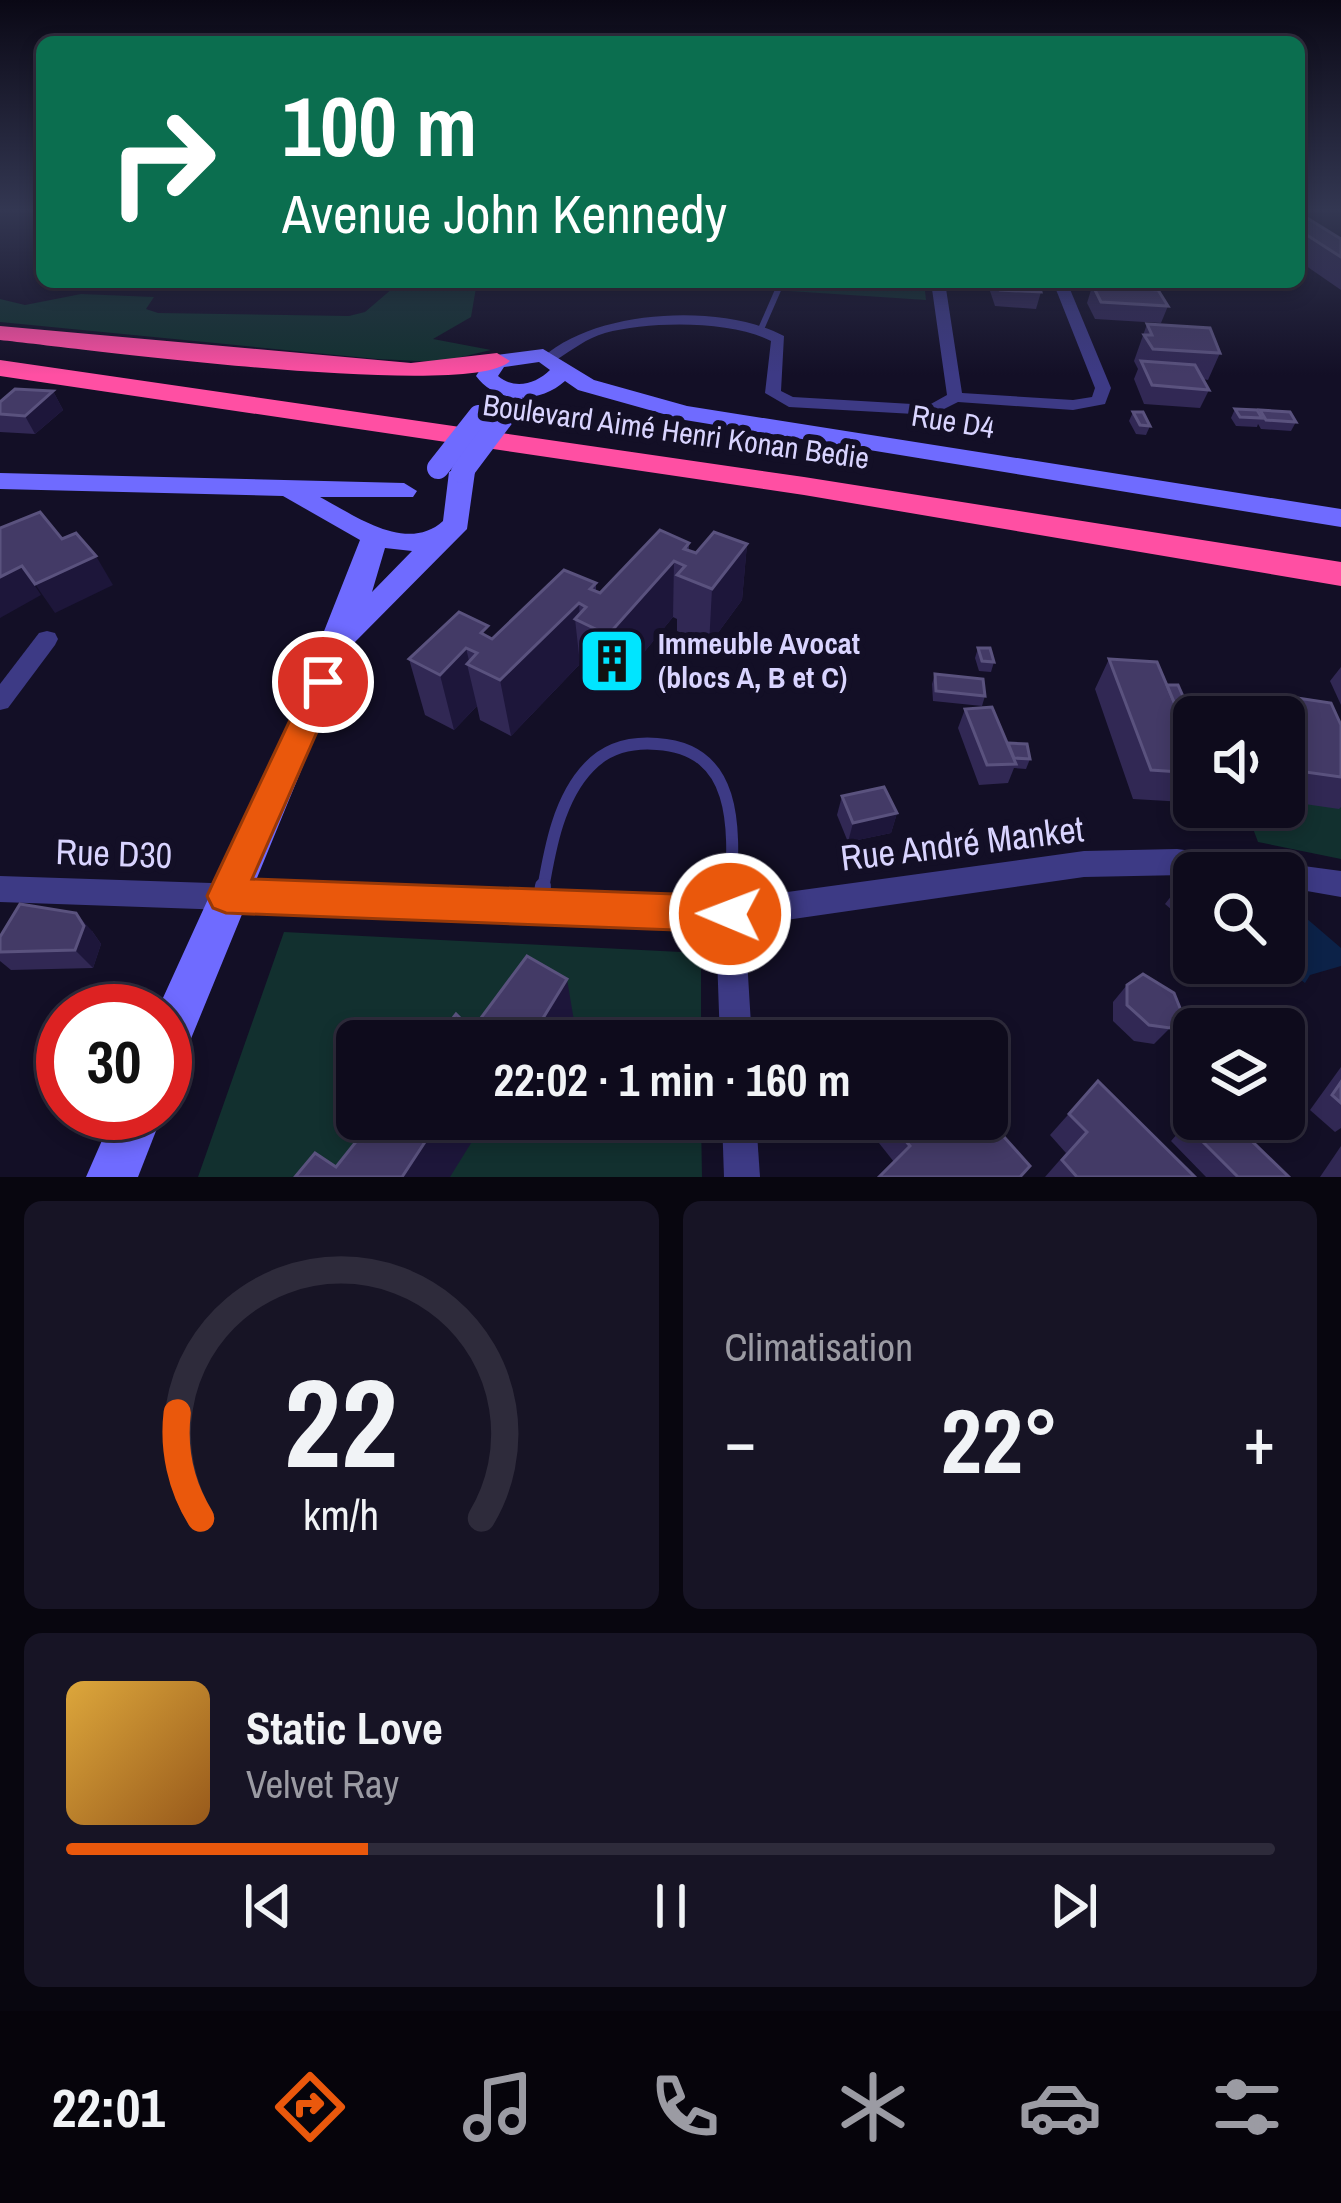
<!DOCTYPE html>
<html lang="fr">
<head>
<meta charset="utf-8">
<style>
  :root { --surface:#0e0b1c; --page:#171425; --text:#f1f3f6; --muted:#9b9ba3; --line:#2e2b3b; --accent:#ea580c }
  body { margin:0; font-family:"Archivo Narrow",sans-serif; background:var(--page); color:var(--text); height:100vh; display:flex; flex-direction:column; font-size:45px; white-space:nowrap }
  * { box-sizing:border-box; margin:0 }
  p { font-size:39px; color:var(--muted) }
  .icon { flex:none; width:66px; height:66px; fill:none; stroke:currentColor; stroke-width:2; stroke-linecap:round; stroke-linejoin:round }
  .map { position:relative; height:1177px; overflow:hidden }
  .details { display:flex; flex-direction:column; gap:24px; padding:24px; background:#08060f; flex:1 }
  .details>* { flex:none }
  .guide { position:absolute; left:36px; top:36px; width:1269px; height:252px; border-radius:18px; box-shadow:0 6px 18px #0003,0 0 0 3px var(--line); background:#0b6e4f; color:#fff; overflow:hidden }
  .fabs { position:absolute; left:1173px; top:696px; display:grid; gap:24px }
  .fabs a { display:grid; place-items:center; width:132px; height:132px; border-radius:18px; background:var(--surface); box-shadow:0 6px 18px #0003,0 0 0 3px var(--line); font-size:60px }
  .speed { position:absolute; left:36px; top:984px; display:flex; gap:24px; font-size:60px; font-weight:700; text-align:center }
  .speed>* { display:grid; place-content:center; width:156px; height:156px; border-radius:50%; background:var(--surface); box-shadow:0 6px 18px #0003,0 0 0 3px var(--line); line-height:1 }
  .speed .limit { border:18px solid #d22; background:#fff; color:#111 }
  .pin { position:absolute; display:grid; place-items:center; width:102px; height:102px; color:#fff; margin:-51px; border:6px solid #fff; border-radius:50%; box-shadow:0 3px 12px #0007 }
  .me { position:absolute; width:132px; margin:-66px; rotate:271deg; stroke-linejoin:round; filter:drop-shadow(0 0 9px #0008) }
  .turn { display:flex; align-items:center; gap:42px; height:252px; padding:0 48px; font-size:54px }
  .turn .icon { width:156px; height:156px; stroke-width:2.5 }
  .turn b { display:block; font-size:84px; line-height:102px }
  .big { font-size:90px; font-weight:700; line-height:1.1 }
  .details .widget { flex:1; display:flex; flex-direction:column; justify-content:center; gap:18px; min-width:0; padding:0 42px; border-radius:18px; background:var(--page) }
  .details .dial { align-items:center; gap:0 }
  .dial svg { height:312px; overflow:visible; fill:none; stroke:var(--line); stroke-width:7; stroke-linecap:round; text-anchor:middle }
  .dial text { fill:var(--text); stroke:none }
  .song { display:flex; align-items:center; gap:36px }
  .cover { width:144px; height:144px; border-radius:18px; background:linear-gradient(135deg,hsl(40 70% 55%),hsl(30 70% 35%)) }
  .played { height:12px; border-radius:6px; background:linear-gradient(90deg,var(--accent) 25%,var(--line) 25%) }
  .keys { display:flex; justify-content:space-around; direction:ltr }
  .heat { display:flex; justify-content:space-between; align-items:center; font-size:66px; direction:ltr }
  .details .tiles { flex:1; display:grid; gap:24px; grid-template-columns:1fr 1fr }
  .widget:last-child { grid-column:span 2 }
  .trip { position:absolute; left:336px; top:1020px; width:672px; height:120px; border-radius:18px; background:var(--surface); box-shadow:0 6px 18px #0003,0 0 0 3px var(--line); font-weight:700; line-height:120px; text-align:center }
  .tab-bar { display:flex; height:192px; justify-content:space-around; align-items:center; background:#06040b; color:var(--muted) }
  .tab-bar .icon { width:84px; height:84px }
  .tab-bar .active { color:var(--accent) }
  .tab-bar b { font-size:54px; color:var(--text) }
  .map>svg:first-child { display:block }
  .green { fill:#12302f }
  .water { fill:#0c2248 }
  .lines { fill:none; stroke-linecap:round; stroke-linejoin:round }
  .lane-far2 { stroke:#3d3a85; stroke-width:6 }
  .lane-far1 { stroke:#3d3a85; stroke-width:12 }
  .lane { stroke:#3d3a85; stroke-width:16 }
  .street { fill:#3d3a85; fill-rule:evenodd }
  .secondary { fill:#6f6bff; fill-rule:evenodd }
  .highway { fill:#ff4fa3; fill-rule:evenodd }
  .secondary-bridge { stroke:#6f6bff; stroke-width:22 }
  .wall { fill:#312854 }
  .shaded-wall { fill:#1d163a }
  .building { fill:#433a66; stroke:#5a527e; stroke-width:3 }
  .route { fill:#ea580c; stroke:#983908; stroke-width:3 }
  .labels { text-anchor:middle; stroke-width:12; stroke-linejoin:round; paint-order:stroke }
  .street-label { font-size:30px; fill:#d9d4ff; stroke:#130f26 }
  .poi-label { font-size:30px; font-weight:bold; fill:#d9d4ff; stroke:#130f26; text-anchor:start }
  .near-street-label { font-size:36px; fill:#d9d4ff; stroke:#130f26 }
</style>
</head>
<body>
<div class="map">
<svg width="1341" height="1177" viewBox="0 0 1341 1177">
  <rect width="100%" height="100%" fill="#130f26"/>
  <g class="green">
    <polygon points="400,282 477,282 471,317 433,339 491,350 440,362 377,359 0,322 0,299 25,305 81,294 154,297 146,309 158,313 349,316 365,312"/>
    <polygon points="653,282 924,282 926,300"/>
    <polygon points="1284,719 1341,731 1341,859 1258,842 1245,807 1284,807"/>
    <polygon points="284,932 701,953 701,1041 357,1041 357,1119 701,1119 702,1177 198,1177"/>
  </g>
  <polygon class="water" points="1306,918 1341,948 1341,966 1310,975 1305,983 1279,963 1284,963 1284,943"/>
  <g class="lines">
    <polyline class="lane-far2" points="761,329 778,290"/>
    <path class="lane-far1" d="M543,889C550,848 559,798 589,767C607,748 632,742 657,744C738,749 734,828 731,889"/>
    <g class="lane">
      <polyline points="540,906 543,886"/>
      <polyline points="730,912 731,886"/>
    </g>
    <g class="street">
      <path d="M931,282H945L962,393L1073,400L1092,397L1095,388L1053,282H1067L1111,388L1105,404L1073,410L958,402L932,415L789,407L765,393L771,341C731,320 649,321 605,333C587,338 572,350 556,360L543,357C597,309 722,303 784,336L781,391L793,397L929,405L947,395Z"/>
      <polygon points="47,631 55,633 58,639 55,645 8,708 0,710 0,684 39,633"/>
      <polygon points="1177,849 1341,871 1341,897 1284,887 1284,873 1084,877 745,926 752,1041 720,1041 716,927 0,902 0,876 730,900 1084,851"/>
      <polygon points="722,1119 756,1119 760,1177 724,1177"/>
    </g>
    <g class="secondary">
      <path d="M543,349L594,380L687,406L1341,509V527L685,420L578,390L565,381C540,404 496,404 476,376L489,356ZM539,362L550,370C536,384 514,390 498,376L504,367Z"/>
      <path d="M462,464L475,472L467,529L353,644L181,1063L165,1070V1011H157L285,730L360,540L283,496L0,489V473L404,483L417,491L413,497H320C354,515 407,554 443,521L449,472ZM385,548L412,551L372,592Z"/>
      <polygon points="114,1113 163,1113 138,1177 86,1177"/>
    </g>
    <g class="highway">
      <path d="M0,326L411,363L497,353L510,361C470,401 76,348 0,340Z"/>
      <polygon points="0,360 804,477 1341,562 1341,586 804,495 0,376"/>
    </g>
    <g class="secondary-bridge">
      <polyline points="438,468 479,416"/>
      <polyline points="462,472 513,404"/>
    </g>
  </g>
  <g class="wall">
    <polygon points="1299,213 1341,239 1341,290 1299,261"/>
    <polygon points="987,282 1038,282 1041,292 1036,309 995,306"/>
    <polygon points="1074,282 1141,282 1139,289 1168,306 1161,323 1095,319 1087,303 1091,290 1078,289"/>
    <polygon points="1147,324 1220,353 1208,380 1203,379 1209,390 1200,408 1144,404 1134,379 1138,369 1134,361"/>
    <polygon points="53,391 63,410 35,434 0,432 0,402"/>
    <polygon points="1235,409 1259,413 1260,410 1296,422 1291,431 1261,429 1258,424 1257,427 1236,426 1231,418"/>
    <polygon points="1133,412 1150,426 1146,435 1136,434 1129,421"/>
    <polygon points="689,543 689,551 696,553 747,544 742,600 709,645 677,631 677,619 673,617 612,691 581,675 580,664 511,736 480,720 477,706 454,730 425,715 409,659 492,639 596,583 596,592 600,593"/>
    <polygon points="978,648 994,662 991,672 979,671 975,658"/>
    <polygon points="1109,659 1167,685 1193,719 1186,729 1194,749 1194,789 1185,802 1133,799 1095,689"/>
    <polygon points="1341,667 1341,705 1330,681"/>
    <polygon points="935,674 985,696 982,706 933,701 932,684"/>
    <polygon points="1284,696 1341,725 1341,807 1339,809 1284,801 1284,717 1269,717"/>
    <polygon points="965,709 1007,743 1030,759 1026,769 1014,768 1008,783 979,785 958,728"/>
    <polygon points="842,796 897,813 891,833 848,842 837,815"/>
    <polygon points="1194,873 1194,929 1165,904 1179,886"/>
    <polygon points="92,931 101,944 93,968 11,970 0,961 0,937"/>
    <polygon points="1127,985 1170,1028 1154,1044 1134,1041 1113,1021 1113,1002"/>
    <polygon points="1341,1067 1341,1128 1335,1132 1310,1110"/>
    <polygon points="1098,1081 1195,1177 1045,1177 1066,1153 1050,1135"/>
    <polygon points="1194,1115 1194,1119 1289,1177 1206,1177 1171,1141"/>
    <polygon points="987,1118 894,1162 875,1138 884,1119"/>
    <polygon points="1341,1146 1341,1177 1320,1177"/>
  </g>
  <g class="shaded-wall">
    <polygon points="53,391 63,410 35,434 25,416"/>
    <polygon points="747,544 742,600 709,645 712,589"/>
    <polygon points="96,556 113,585 55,613 35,584"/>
    <polygon points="674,561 673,617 612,691 608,635"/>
    <polygon points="22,566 41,595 0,618 0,577"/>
    <polygon points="579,603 580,621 575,619 580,664 511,736 500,680"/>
    <polygon points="466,648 470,665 467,664 477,706 454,730 440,675"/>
    <polygon points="897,813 891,833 848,842 853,823"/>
    <polygon points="76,913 92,931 101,944 93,968 75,950"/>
    <polygon points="567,979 575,1027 567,1041 529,1041"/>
    <polygon points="440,1119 486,1119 450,1177 402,1177"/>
    <polygon points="508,1119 521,1119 513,1133"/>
  </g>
  <g class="building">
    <polygon points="1299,213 1341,239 1341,257 1299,230"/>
    <polygon points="996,282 1038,282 1041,292 1000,290"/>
    <polygon points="1093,286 1158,290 1168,306 1101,302"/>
    <polygon points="1147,324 1210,328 1220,353 1153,349 1144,335 1152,335"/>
    <polygon points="1141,361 1195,365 1209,390 1152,385"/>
    <polygon points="15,389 53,391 25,416 0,414 0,402"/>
    <polygon points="1235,409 1257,410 1262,418 1240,417"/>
    <polygon points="1260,410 1290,412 1296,422 1266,420"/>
    <polygon points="1133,412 1143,412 1150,426 1140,425"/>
    <polygon points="40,512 62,539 76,533 96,556 35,584 22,566 0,577 0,528"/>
    <polygon points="660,530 689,543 684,549 696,553 714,532 747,544 712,589 677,575 685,566 674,561 608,635 575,619 586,607 579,603 500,680 467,664 477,653 466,648 440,675 409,659 459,612 488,626 481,633 492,639 564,570 596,583 590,589 600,593"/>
    <polygon points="978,648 990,648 994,662 982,661"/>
    <polygon points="1109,659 1157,662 1194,749 1194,773 1151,770"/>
    <polygon points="935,674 983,679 985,696 936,691"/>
    <polygon points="1167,685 1178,685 1193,719 1181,719"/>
    <polygon points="1284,696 1331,703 1341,725 1341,777 1284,769 1284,727 1288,728 1284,718 1293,719"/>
    <polygon points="992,707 1016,764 987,765 965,709"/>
    <polygon points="1008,743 1027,744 1030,759 1014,758"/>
    <polygon points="884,787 897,813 853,823 842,796"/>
    <polygon points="1193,872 1194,873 1194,899 1179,886"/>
    <polygon points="20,904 76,913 84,926 75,950 0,952 0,937"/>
    <polygon points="527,956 567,979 529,1041 435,1041 456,1014 472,1030"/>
    <polygon points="1143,974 1174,993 1182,1013 1170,1028 1149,1025 1127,1005 1127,985"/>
    <polygon points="1098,1081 1195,1177 1077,1177 1062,1160 1087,1132 1069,1114"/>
    <polygon points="1341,1082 1341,1103 1332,1095"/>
    <polygon points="987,1118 1030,1166 1020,1177 879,1177 910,1146 887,1119"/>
    <polygon points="374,1119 440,1119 402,1177 295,1177 315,1153 336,1167"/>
    <polygon points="1195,1119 1229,1119 1289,1177 1238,1177 1188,1127"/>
  </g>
  <linearGradient id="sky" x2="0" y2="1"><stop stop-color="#0a0815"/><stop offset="0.56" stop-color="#333752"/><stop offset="1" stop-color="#333752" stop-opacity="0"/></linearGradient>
  <rect width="1341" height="375" fill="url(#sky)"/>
  <polygon class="route" points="323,670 339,682 252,879 730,896 743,901 749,914 743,927 730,932 226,913 213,908 207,896 213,883 308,682"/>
  <defs>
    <symbol id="building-square" viewBox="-11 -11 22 22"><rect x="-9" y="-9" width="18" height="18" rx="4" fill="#00e5ff" stroke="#130f26"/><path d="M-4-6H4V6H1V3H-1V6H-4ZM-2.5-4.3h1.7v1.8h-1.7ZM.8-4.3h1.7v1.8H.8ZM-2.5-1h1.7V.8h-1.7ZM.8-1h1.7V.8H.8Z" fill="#111"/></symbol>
  </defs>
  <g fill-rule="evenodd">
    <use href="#building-square" x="574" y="623" width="76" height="76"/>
  </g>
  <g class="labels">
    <g class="street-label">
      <text transform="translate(953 422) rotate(9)" y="10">Rue D4</text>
      <text transform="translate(676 432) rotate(8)" y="10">Boulevard Aimé Henri Konan Bedie</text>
    </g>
    <g class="poi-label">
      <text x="658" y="654">Immeuble Avocat<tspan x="658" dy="34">(blocs A, B et C)</tspan></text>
    </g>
    <g class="near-street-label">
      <text transform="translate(962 843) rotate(-7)" y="13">Rue André Manket</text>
      <text transform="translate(114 853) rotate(2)" y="13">Rue D30</text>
    </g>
  </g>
</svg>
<div class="fabs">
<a><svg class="icon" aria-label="sound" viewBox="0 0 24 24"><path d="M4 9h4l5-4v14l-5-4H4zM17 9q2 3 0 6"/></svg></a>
<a><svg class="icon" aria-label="search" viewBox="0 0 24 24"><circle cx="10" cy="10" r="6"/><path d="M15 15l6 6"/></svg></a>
<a><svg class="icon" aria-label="layers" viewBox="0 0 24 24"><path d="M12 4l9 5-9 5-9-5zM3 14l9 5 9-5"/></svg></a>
</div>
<div class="speed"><div class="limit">30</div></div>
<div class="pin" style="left:323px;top:682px;background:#d93025"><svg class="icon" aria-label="arrive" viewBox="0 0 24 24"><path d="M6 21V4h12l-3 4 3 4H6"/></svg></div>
<svg class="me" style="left:730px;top:914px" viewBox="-20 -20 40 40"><circle r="17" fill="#ea580c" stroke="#fff" stroke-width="3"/><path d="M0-11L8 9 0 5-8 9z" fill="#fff"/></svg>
<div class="trip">22:02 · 1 min · 160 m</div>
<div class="guide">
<div class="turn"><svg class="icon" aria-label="right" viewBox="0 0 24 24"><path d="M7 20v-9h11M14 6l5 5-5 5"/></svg><div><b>100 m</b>Avenue John Kennedy</div></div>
</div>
</div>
<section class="details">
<div class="tiles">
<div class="widget dial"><svg viewBox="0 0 100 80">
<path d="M14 69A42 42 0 1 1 86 69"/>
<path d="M14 69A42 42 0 0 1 8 42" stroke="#ea580c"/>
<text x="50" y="56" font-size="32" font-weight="700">22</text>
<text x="50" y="72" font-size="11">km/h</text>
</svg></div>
<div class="widget"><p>Climatisation</p>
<div class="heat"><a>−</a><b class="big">22°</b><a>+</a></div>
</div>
<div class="widget">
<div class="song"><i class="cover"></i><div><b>Static Love</b><p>Velvet Ray</p></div></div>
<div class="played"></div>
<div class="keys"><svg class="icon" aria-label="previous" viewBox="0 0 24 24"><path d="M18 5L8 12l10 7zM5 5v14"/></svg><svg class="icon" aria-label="pause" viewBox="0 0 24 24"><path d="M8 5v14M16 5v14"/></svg><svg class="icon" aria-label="next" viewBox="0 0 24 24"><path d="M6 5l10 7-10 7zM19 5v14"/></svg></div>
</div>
</div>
</section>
<nav class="tab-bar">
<b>22:01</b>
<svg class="icon active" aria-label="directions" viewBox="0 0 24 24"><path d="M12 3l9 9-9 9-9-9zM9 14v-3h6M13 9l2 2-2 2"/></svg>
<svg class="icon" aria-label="music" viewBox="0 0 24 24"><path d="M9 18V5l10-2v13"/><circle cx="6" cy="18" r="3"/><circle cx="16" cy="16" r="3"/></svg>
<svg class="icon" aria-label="phone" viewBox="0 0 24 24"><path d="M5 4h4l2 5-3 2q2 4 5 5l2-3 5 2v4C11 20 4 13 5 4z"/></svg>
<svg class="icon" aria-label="climate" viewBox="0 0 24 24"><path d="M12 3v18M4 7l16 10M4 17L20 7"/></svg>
<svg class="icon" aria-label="car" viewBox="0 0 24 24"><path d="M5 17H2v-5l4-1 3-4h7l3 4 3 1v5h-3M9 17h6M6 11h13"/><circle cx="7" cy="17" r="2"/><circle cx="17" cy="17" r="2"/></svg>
<svg class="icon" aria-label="filters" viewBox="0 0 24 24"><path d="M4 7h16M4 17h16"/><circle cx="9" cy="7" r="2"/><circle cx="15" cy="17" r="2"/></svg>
</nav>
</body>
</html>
